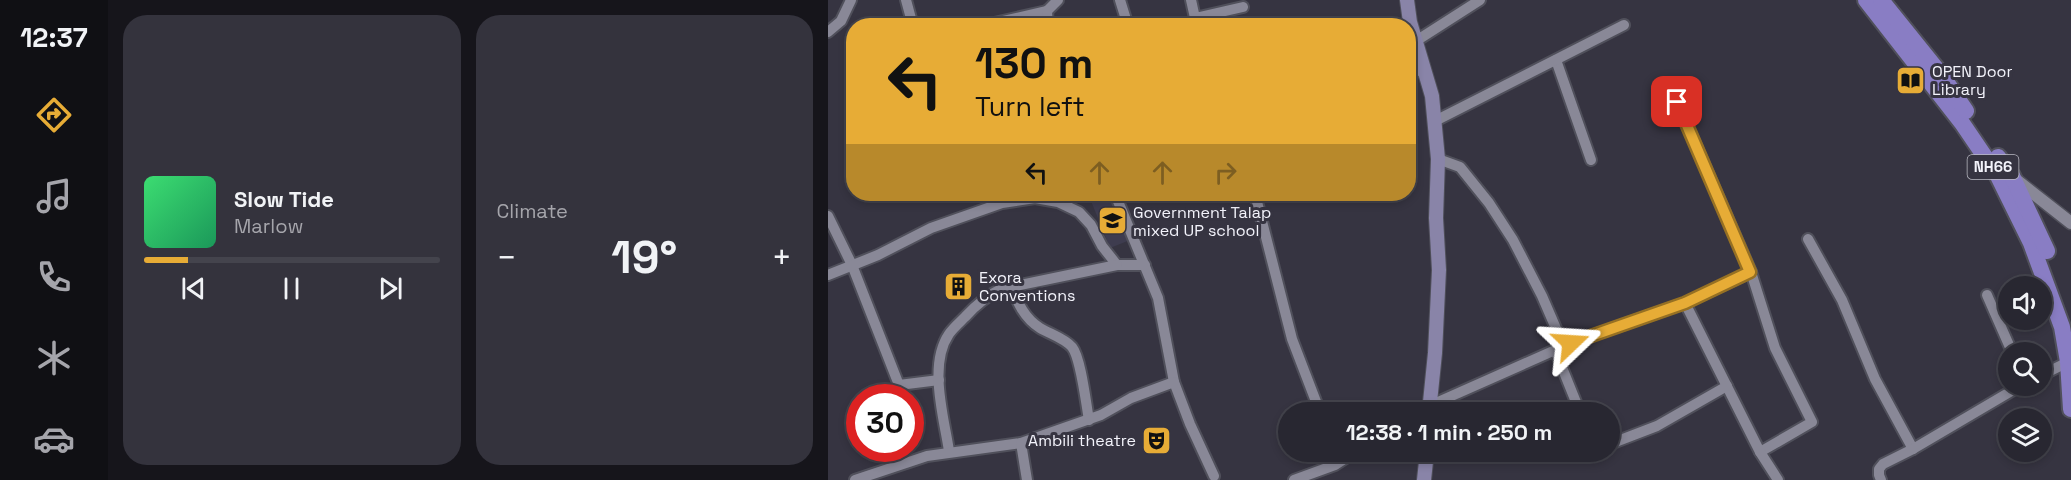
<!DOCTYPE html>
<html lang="en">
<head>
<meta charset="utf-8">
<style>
  :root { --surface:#282731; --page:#34333d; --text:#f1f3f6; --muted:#a5a5ab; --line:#44444d; --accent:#e7ac36 }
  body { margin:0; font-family:"Space Grotesk",sans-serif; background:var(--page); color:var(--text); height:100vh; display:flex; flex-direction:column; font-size:22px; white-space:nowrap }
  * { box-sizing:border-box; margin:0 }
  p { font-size:20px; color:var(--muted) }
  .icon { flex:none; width:33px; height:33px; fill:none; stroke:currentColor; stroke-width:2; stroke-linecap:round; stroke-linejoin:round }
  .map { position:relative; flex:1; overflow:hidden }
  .sheet { display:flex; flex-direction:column; gap:15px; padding:15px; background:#16151b; width:720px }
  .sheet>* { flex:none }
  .top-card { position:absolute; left:18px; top:18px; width:570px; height:183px; border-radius:24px; box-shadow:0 3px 9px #0003,0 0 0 2px var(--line); background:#e7ac36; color:#111; overflow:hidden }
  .controls { position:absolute; left:1170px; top:276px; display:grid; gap:12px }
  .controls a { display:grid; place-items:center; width:54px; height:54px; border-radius:50%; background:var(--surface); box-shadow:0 3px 9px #0003,0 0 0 2px var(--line); font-size:30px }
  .speed { position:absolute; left:18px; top:384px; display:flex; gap:12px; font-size:30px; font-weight:700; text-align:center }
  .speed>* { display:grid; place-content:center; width:78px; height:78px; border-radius:50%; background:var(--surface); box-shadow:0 3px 9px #0003,0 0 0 2px var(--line); line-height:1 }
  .speed .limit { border:9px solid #d22; background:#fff; color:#111 }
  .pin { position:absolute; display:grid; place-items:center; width:51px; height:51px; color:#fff; margin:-26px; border-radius:12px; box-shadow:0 3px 9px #0006 }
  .me { position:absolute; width:66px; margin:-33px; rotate:70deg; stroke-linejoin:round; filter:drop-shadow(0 0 4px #0008) }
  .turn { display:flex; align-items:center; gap:21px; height:126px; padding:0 30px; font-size:27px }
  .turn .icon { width:78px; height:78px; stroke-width:2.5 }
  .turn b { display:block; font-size:42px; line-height:51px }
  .lanes { display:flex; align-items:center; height:57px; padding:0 30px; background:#0003; justify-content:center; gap:30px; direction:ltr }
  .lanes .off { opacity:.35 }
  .big { font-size:45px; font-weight:800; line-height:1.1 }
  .sheet .tile { flex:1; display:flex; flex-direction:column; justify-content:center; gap:9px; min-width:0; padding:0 21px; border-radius:24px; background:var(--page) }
  .song { display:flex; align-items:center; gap:18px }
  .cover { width:72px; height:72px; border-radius:9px; background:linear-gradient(135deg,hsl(140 70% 55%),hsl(150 70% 35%)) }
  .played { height:6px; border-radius:3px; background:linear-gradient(90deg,var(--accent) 15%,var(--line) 15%) }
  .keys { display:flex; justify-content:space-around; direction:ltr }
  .heat { display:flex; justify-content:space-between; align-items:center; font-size:33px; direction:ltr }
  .sheet .tiles { flex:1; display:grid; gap:15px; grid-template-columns:repeat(2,1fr) }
  .trip { position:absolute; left:450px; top:402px; width:342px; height:60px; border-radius:30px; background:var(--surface); box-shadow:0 3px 9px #0003,0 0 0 2px var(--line); font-weight:800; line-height:60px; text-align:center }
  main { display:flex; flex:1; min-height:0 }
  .dock { display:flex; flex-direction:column; width:108px; justify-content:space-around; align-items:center; background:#101014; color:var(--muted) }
  .dock .icon { width:42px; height:42px }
  .dock .current { color:var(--accent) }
  .dock b { font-size:27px; color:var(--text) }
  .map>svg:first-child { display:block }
  .built { fill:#3e3c4f }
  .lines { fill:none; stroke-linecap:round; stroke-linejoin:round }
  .minor-casing { stroke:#50505b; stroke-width:14 }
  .tertiary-casing { stroke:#50505b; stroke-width:15 }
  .secondary-casing { stroke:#50505b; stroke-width:16 }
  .trunk-casing { stroke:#50505b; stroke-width:20 }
  .minor { stroke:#898897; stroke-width:10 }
  .tertiary { stroke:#898897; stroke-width:12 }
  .secondary { stroke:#8984a8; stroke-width:14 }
  .trunk { stroke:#897dc4; stroke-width:16 }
  .route-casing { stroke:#967023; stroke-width:15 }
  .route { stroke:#e7ac36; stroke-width:10 }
  .labels { text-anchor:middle; stroke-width:6; stroke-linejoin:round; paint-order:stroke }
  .shield { fill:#363441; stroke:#babac3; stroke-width:1.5 }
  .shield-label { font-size:15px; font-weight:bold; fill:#f3f3fb }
  .poi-label { font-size:16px; fill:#f3f3fb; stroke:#363441; text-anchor:start }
</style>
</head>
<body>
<main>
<nav class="dock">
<b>12:37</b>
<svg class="icon current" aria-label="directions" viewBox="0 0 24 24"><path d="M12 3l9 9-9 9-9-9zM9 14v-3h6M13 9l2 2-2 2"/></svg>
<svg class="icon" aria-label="music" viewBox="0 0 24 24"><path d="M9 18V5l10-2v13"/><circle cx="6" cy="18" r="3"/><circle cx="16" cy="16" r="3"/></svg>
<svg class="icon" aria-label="phone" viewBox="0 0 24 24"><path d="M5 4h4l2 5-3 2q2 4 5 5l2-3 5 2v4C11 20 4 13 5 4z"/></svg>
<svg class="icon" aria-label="climate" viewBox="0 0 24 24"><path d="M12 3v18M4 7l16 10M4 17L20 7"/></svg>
<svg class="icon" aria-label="car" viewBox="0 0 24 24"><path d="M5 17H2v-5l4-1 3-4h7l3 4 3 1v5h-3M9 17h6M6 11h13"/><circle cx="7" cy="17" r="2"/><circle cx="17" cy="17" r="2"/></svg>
</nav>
<section class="sheet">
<div class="tiles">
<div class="tile">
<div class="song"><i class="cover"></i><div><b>Slow Tide</b><p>Marlow</p></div></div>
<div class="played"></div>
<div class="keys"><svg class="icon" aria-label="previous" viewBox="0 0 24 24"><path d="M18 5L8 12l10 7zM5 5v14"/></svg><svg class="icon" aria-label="pause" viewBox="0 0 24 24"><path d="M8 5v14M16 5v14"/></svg><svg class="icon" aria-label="next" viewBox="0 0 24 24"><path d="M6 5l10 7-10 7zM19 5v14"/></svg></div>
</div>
<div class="tile"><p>Climate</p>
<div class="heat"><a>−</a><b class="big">19°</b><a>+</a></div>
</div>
</div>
</section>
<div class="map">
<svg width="1243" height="480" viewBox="0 0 1243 480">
  <rect width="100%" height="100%" fill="#363441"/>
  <polygon class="built" points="215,194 285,194 302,240 282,248 261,196 244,203"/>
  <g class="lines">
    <defs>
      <g id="minor">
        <polyline points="78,0 85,26"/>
        <polyline points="292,0 300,26"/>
        <polyline points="363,0 367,18 415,7"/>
        <polyline points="153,26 219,11"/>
        <polyline points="220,26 219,11 230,0"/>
        <polyline points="0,32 13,21 23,0"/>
        <polyline points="588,41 652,0"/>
        <polyline points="728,60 763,160"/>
        <polyline points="580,75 596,68"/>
        <polyline points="849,102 923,272 947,348 984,422 932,452"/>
        <polyline points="607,121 796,25"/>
        <polyline points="610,159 632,167 661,203 685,240 714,296 736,347"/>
        <polyline points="287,194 330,298 346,382"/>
        <polyline points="427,194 464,339 492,412"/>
        <polyline points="0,216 24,265 71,385 111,380"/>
        <polyline points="980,239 1014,300 1047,379 1085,449"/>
        <polyline points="0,275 50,255 103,228 174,203 207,198 230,202 251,212 263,225 274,246 289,265 317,265"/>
        <path d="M183,286C190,303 196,318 212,328C222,334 236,338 244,347C253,358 258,404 261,420"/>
        <polyline points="1159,295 1184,352"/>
        <polyline points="857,303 923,272"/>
        <polyline points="727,350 752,412"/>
        <polyline points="1214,375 1240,362"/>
        <polyline points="591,412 601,406 743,343 857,303 932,452 950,480"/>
        <polyline points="782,444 829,426 899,386"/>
        <path d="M121,451C116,417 100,365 121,334C125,328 132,322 137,317C148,305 158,296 173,289L289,265"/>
        <polyline points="27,480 99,456 193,443"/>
        <polyline points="199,480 193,443 273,415 303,398 346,382 362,424 386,476"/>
        <polyline points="466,480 507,465 527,452"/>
        <polyline points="1053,480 1051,475 1051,469 1055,464 1085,449 1192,386"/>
      </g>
      <polyline id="tertiary" points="1187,179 1243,223"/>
      <g id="secondary">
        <polyline points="579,0 582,22 604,96 610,159 608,218 611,270 607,353 601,412"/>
        <polyline points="596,480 599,452"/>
      </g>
      <g id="trunk">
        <polyline points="1038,0 1134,123 1170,176 1203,243 1234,327 1240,362 1243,409"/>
        <polyline points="1053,0 1115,77 1138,111"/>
        <polyline points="1170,157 1184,176 1219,251"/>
      </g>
    </defs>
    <use href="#minor" class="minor-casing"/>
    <use href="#tertiary" class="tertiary-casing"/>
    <use href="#secondary" class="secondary-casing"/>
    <use href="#trunk" class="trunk-casing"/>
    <use href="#minor" class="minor"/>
    <use href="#tertiary" class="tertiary"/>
    <use href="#secondary" class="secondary"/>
    <use href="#trunk" class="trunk"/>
  </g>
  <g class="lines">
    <defs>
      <polyline id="route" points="743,343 857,303 922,272 849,102"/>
    </defs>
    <use href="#route" class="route-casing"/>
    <use href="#route" class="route"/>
  </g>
  <defs>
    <symbol id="library-square" viewBox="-11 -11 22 22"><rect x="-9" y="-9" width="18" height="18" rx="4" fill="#e7ac36" stroke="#363441"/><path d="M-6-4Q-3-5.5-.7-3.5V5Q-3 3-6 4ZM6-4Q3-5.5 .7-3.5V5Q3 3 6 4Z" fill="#111"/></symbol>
    <symbol id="school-square" viewBox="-11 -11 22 22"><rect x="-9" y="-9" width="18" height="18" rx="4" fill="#e7ac36" stroke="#363441"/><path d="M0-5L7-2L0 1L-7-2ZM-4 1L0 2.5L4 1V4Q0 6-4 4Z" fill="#111"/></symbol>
    <symbol id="building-square" viewBox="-11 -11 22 22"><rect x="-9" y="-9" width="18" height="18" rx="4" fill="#e7ac36" stroke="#363441"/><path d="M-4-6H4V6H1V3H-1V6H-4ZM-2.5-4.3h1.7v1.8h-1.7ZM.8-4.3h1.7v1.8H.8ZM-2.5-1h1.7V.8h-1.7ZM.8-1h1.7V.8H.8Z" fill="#111"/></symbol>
    <symbol id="theatre-square" viewBox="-11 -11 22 22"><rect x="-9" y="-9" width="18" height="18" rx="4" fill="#e7ac36" stroke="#363441"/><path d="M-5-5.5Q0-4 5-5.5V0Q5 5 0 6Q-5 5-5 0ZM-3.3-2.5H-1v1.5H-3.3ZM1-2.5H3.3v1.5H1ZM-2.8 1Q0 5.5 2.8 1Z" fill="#111"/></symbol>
  </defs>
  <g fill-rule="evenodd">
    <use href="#library-square" x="1066" y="64" width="33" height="33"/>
    <use href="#school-square" x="268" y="204" width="33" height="33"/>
    <use href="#building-square" x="114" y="270" width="33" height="33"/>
    <use href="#theatre-square" x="312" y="424" width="33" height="33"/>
  </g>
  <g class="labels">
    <rect class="shield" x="1139.5" y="155" width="51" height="24" rx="4.5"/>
    <g class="shield-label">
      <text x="1165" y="172">NH66</text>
    </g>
    <g class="poi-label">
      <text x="1104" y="77">OPEN Door<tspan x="1104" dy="18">Library</tspan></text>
      <text x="305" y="218">Government Talap<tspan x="305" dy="18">mixed UP school</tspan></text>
      <text x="151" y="283">Exora<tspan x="151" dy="18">Conventions</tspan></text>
      <text x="308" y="446" text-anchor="end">Ambili theatre</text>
    </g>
  </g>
</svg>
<div class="controls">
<a><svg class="icon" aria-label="sound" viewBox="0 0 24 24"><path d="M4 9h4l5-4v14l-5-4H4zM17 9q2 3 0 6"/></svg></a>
<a><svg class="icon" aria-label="search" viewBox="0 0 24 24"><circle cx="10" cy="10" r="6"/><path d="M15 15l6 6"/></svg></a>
<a><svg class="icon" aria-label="layers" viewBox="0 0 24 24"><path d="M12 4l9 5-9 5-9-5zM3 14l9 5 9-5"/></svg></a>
</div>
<div class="speed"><div class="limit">30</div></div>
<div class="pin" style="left:849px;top:102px;background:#d93025"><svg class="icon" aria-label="arrive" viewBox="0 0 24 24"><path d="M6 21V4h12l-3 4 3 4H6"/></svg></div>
<svg class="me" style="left:743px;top:343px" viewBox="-20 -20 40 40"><path d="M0-17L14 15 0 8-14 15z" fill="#e7ac36" stroke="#fff" stroke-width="4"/></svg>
<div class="trip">12:38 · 1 min · 250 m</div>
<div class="top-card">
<div class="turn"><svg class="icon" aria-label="left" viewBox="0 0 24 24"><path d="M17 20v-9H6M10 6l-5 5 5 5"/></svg><div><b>130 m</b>Turn left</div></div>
<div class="lanes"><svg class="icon" aria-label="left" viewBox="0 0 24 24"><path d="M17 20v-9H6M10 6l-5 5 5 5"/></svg><svg class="icon off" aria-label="ahead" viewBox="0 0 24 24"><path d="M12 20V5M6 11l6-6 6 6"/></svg><svg class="icon off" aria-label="ahead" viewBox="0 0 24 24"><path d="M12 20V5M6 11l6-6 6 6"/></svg><svg class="icon off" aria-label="right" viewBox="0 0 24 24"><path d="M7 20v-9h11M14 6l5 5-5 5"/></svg></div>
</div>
</div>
</main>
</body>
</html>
